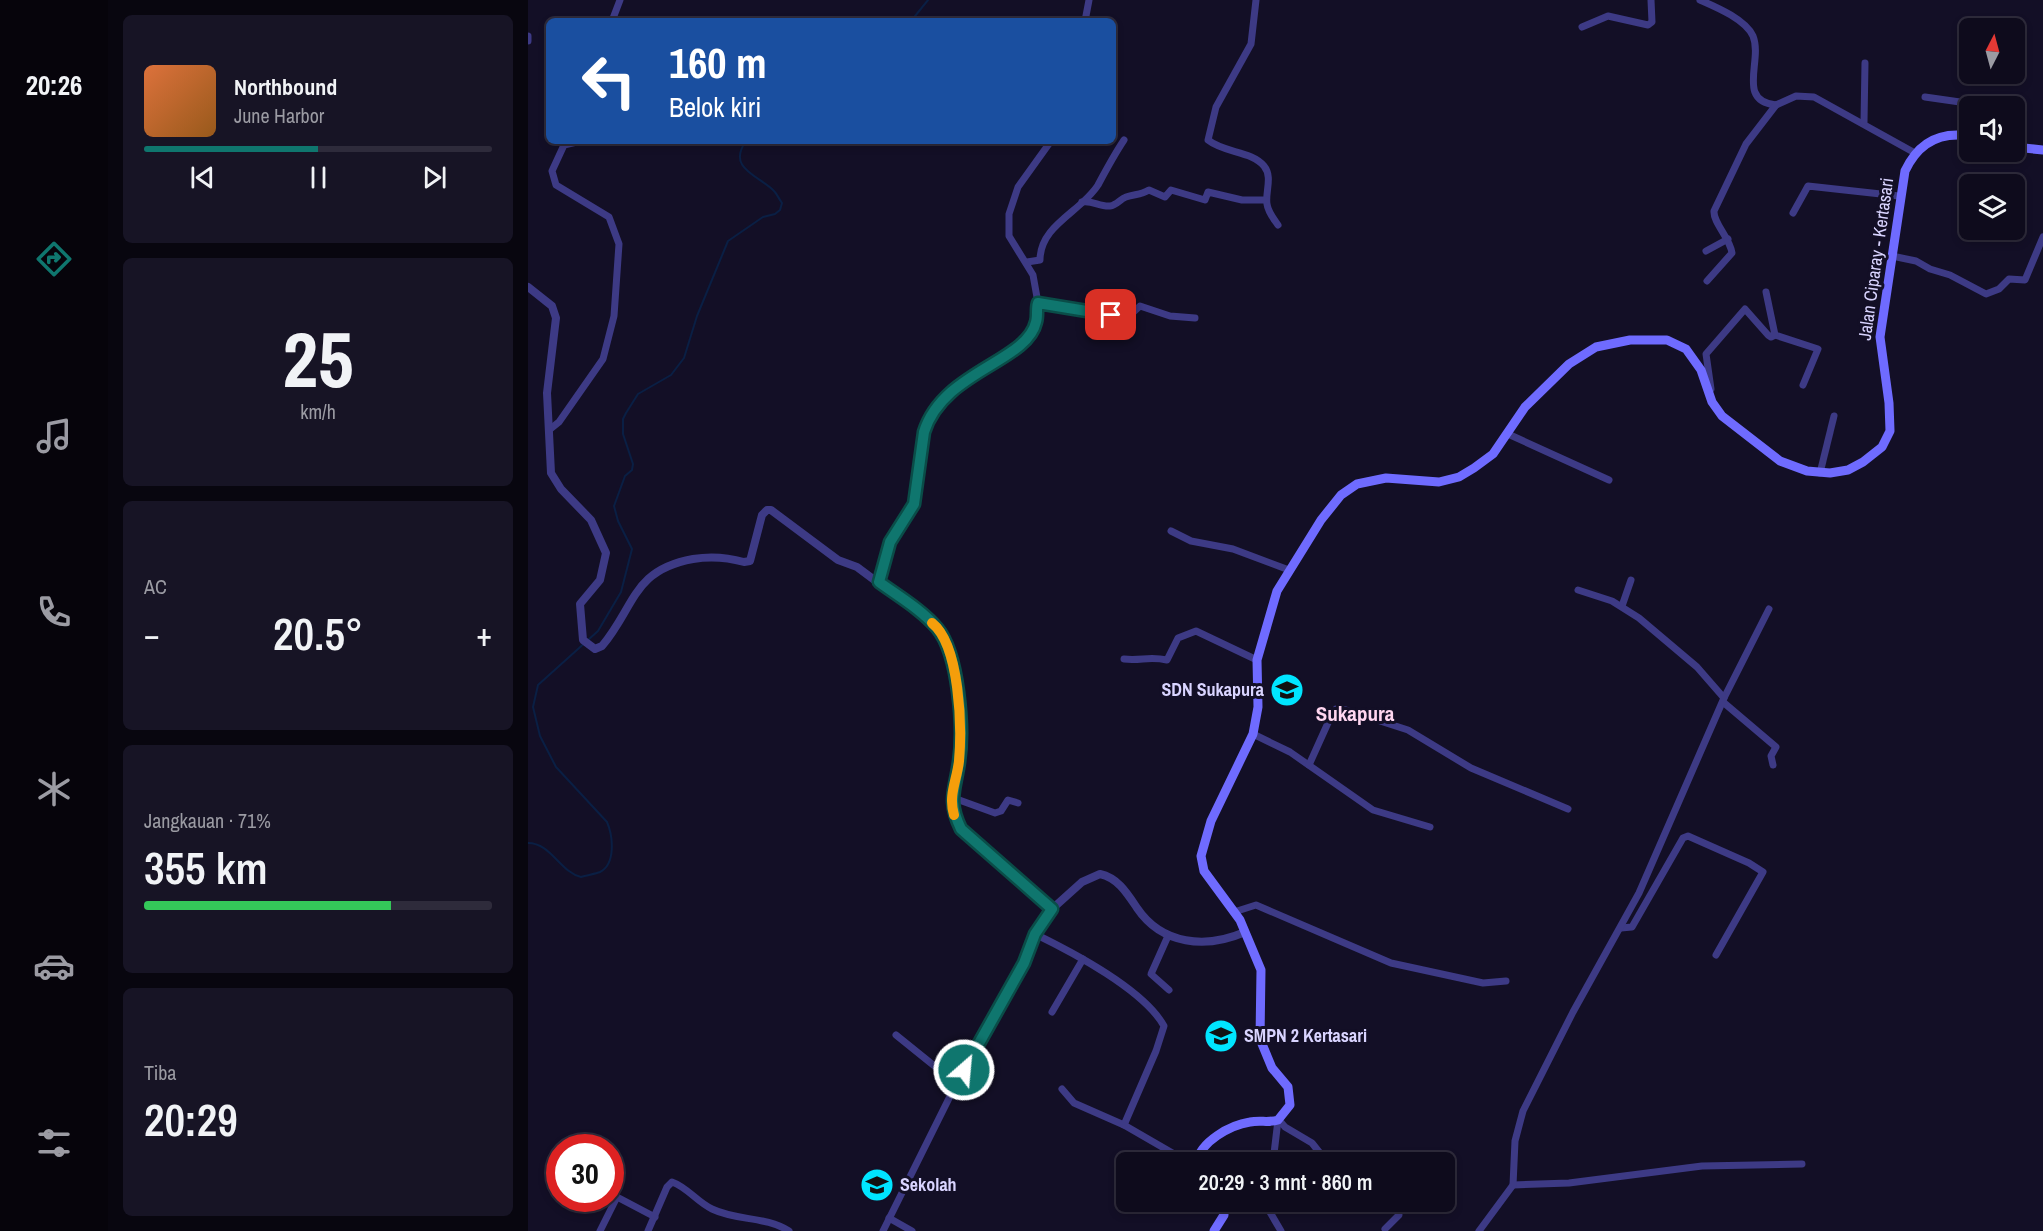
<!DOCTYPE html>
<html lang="id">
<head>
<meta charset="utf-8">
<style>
  :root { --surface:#0e0b1c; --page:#171425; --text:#f1f3f6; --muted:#9b9ba3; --line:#2e2b3b; --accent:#0f766e }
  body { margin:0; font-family:"Archivo Narrow",sans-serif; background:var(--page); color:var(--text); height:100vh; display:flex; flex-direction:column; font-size:22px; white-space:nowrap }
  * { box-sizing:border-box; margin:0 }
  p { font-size:20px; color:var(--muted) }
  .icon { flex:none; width:33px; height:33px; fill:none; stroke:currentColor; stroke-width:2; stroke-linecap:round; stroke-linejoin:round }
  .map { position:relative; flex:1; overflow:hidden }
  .side { display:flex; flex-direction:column; gap:15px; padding:15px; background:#08060f; width:420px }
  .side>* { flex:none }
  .guide { position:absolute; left:18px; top:18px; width:570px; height:126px; border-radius:9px; box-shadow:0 3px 9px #0003,0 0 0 2px var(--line); background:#1a4fa0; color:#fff; overflow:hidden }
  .needle { width:39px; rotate:6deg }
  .controls { position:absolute; left:1431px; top:18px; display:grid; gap:12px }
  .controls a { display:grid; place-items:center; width:66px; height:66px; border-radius:9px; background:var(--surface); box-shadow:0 3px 9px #0003,0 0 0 2px var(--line); font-size:30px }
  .speed { position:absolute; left:18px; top:1134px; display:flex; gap:12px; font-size:30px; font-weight:700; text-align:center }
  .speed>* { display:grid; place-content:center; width:78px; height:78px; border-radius:50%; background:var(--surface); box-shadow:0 3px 9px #0003,0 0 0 2px var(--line); line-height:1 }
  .speed .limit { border:9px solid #d22; background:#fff; color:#111 }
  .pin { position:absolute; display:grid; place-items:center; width:51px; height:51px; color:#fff; margin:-26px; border-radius:12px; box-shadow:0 3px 9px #0006 }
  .me { position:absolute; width:66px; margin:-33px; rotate:27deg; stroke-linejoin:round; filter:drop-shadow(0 0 4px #0008) }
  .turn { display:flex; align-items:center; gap:21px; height:126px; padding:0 24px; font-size:27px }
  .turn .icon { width:78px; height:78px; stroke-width:2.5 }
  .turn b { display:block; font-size:42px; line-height:51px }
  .big { font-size:45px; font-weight:600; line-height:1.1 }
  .side .widget { flex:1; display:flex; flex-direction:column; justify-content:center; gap:9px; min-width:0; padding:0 21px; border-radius:9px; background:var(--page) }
  .side .dial { align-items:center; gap:0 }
  .dial b { font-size:78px; line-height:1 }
  .song { display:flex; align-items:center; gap:18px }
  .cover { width:72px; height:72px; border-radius:9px; background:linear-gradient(135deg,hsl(20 70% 55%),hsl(30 70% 35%)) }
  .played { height:6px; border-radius:3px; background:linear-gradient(90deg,var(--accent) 50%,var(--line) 50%) }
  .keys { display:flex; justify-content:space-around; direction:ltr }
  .heat { display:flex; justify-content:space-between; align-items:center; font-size:33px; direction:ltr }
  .charge { height:9px; border-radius:4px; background:linear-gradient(90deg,#34c759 71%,var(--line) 0) }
  .trip { position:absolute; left:588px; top:1152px; width:339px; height:60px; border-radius:9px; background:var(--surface); box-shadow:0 3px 9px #0003,0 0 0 2px var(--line); font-weight:600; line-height:60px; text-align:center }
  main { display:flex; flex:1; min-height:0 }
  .tab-bar { display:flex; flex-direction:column; width:108px; justify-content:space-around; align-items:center; background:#06040b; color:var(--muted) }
  .tab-bar .icon { width:42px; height:42px }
  .tab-bar .on { color:var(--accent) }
  .tab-bar b { font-size:27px; color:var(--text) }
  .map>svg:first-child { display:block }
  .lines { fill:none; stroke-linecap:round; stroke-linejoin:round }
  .stream { stroke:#0a1f44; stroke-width:2 }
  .minor { stroke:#3d3a85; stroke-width:7 }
  .tertiary { stroke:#3d3a85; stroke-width:8 }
  .secondary { stroke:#6f6bff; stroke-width:9 }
  .route-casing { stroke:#0a4d48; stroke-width:15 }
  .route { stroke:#0f766e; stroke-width:10 }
  .slow { stroke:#f59e0b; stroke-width:10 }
  .labels { text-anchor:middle; stroke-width:6; stroke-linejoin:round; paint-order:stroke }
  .street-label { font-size:18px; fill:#d9d4ff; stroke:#130f26 }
  .poi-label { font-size:18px; font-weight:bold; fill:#d9d4ff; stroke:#130f26; text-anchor:start }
  .quarter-label { font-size:21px; font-weight:bold; fill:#ffd6f0; stroke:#130f26 }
</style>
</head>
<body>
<main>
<nav class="tab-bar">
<b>20:26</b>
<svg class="icon on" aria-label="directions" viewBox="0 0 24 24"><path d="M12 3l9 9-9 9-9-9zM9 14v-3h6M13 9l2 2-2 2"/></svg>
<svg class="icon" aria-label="music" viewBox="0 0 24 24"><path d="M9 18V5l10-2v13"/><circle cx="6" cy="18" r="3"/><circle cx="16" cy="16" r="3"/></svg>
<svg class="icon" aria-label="phone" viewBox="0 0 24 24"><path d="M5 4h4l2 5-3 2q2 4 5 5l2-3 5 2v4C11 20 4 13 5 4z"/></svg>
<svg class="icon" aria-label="climate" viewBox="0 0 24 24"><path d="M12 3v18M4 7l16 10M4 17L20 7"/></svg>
<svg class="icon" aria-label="car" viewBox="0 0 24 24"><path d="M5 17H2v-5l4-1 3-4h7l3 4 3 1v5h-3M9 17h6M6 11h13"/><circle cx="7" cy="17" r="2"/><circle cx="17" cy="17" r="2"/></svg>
<svg class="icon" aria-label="filters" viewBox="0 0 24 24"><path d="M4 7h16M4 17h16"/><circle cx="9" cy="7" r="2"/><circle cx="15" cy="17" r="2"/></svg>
</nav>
<section class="side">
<div class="widget">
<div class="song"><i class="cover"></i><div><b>Northbound</b><p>June Harbor</p></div></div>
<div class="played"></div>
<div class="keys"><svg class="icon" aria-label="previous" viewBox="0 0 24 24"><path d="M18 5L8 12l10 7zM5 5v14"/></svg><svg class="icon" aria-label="pause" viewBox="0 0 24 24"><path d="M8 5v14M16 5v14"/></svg><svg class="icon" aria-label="next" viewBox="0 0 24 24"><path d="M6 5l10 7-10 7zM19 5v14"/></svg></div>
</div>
<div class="widget dial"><b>25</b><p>km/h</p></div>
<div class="widget"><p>AC</p>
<div class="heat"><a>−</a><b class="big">20.5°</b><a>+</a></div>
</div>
<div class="widget"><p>Jangkauan · 71%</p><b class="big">355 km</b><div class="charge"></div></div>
<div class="widget"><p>Tiba</p><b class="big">20:29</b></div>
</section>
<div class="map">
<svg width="1515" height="1231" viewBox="0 0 1515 1231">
  <rect width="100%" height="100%" fill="#130f26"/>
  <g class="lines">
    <g class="stream">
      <polyline points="383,21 400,0"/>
      <polyline points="241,141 280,144 297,141"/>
      <path d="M0,843C23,843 32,872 53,877C59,875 67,874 72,872C88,864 85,836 79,822L28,767L12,736L5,707L10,685L70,631L93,592L104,549L90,521L86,506L97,476L104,470L105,464L95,434V419L98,413L110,394L143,375L156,358L169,316L200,241L235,217L247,214L252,210L254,203C251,199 249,194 246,191C232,176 198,169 218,141"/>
    </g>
    <g class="minor">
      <path d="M728,0L723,44L688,107L680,140C696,153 724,151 736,166C745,177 737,192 739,204C740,212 745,218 750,225"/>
      <path d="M1172,0C1188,7 1217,19 1225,36C1235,61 1208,101 1248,105L1268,96L1286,97L1387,153"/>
      <polyline points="84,21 92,0"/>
      <polyline points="557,21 561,0"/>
      <polyline points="1054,27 1080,16 1120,25 1124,22 1123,0"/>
      <polyline points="0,36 0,41"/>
      <polyline points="1397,97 1460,106"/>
      <polyline points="1336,122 1337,63"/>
      <path d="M554,202C564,200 572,207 582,206C589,205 592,199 598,197C607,194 613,195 621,190L637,197L643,190L677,200L680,192L714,200H738"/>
      <polyline points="1265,213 1280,186 1371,196"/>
      <polyline points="1178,251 1200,239"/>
      <polyline points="1364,256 1388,261 1402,269 1422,275 1458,294 1471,289 1481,279 1497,280 1515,237"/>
      <path d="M499,262L512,260C512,225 553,212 570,185C578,170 586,155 596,140"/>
      <path d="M1179,281L1204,253C1202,238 1185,223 1186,211L1218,144L1248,105"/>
      <polyline points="510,303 572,312 598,319 612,306 642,316 667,318"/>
      <polyline points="1247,335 1290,349 1275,385"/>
      <polyline points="1183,389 1178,354 1217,309 1240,335 1243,337 1247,335 1238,292"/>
      <polyline points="21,430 31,422 75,359 86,316 91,244 81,217 28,185 24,171 36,145 53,141"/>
      <polyline points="980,434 1081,480"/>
      <polyline points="1292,473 1306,416"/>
      <polyline points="643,531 663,541 705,549 761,570"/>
      <polyline points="351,582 362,542 386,504 393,447 400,421 412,402 434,381 491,347 508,322 510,303 505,275 481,236 481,214 490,187 523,141"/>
      <polyline points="1094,606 1103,580"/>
      <path d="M596,659C613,661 621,656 639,660L650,638L668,631L729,660"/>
      <polyline points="1196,698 1241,609"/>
      <polyline points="1195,702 1248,747 1243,756 1245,765"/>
      <polyline points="725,734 762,752 845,810 902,827"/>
      <polyline points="781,765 804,714 808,709 818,710 880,730 943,768 1040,809"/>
      <polyline points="423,797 467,813 473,811 480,800 490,803"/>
      <polyline points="706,912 728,905 863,963 955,983 978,981"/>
      <polyline points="1093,928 1104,927 1155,838 1160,836 1221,863 1235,872 1188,955"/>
      <path d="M507,934C544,952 616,990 636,1026L628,1051L596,1125"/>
      <polyline points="640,936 623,974 641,990"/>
      <polyline points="524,1012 555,959"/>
      <polyline points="368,1035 430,1085"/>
      <polyline points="534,1089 546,1103 596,1125 660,1162 668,1162"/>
      <polyline points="751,1120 757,1127 784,1143 799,1162"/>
      <polyline points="745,1162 750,1120"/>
      <polyline points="985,1185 1041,1183 1174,1166 1274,1164"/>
      <polyline points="736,1202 753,1231"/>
      <polyline points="361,1218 384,1231"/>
      <polyline points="857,1229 871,1215 870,1208 862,1202"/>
      <polyline points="72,1231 89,1197 127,1217"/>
      <path d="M120,1231L139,1187L144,1182C159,1187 169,1202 184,1209C209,1221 237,1216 261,1231"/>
      <polyline points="355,1231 447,1046 496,963 507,934 524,909"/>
      <polyline points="951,1231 985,1185 987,1141 995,1111 1045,1012 1111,893 1196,698 1169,667 1111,618 1084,601 1050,590"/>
    </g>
    <path class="tertiary" d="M0,287L24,306L28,318L19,393L23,473L33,489L63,520L78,553L72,580L52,604L55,640L67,649L74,646C107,607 104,570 165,559C183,556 198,557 216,562L222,561L234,515L239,510H243L310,560L329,567L408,626L418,641L433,708L431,764L423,797L425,813L433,829L524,909L554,882L572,874C590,878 599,893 609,908C634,945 678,949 717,932"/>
    <g class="secondary">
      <polyline points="1486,147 1515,150"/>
      <path d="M669,1162C672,1142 702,1125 722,1122C732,1120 741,1123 750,1120L762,1105L760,1087L744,1068L732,1039L733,970L712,920L676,871L673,856L683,821L725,734L730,707L729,660L749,591L793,520L813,495L829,484L858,478L911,482L931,477L946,468L965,454L997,407L1041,364L1068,347L1102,340H1139L1158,349L1173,370L1184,402L1194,416L1252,461L1279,471L1302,473L1320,470L1335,462L1354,447L1362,431L1361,403L1352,337L1377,171C1390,143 1411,131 1442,136"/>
      <polyline points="686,1231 696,1215 696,1202"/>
    </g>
  </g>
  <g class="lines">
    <defs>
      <path id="route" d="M436,1070L496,963L507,934L524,909L433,829C419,800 427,791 431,762C436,729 431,654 409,628C394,610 370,596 351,582L362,542L386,504L396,432C415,371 499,362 508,322C510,316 508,309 510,303L583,315"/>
    </defs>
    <use href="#route" class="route-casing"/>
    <use href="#route" class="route"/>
    <path class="slow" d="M404,623C432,645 434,727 431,761C429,780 420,795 426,815"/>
  </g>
  <defs>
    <symbol id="school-disc" viewBox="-11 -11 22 22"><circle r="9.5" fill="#00e5ff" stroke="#130f26"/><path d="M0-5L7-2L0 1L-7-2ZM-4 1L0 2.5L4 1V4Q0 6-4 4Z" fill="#111"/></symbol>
  </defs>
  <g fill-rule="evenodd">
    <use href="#school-disc" x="740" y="671" width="38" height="38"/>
    <use href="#school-disc" x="674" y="1017" width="38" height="38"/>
    <use href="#school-disc" x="330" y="1166" width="38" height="38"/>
  </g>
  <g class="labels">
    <g class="street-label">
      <text transform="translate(1348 259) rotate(-82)" y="6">Jalan Ciparay - Kertasari</text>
    </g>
    <g class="poi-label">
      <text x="736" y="696" text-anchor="end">SDN Sukapura</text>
      <text x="716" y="1042">SMPN 2 Kertasari</text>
      <text x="372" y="1191">Sekolah</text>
    </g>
    <g class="quarter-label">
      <text x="827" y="721">Sukapura</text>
    </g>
  </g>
</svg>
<div class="controls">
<a><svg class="needle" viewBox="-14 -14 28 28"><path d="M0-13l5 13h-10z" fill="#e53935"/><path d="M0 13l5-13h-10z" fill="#9b9ba3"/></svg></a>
<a><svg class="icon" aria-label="sound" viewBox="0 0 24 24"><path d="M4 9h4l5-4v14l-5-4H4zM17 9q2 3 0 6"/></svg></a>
<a><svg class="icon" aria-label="layers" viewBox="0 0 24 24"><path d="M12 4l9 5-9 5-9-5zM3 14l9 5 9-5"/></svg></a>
</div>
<div class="speed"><div class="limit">30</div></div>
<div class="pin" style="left:583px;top:315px;background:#d93025"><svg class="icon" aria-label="arrive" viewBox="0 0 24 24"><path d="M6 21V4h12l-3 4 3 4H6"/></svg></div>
<svg class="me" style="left:436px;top:1070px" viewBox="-20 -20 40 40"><circle r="17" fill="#0f766e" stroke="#fff" stroke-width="3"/><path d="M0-11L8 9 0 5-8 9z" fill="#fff"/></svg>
<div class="trip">20:29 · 3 mnt · 860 m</div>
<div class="guide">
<div class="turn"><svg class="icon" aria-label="left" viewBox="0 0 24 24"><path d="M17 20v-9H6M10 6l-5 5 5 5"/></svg><div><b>160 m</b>Belok kiri</div></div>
</div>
</div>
</main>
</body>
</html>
